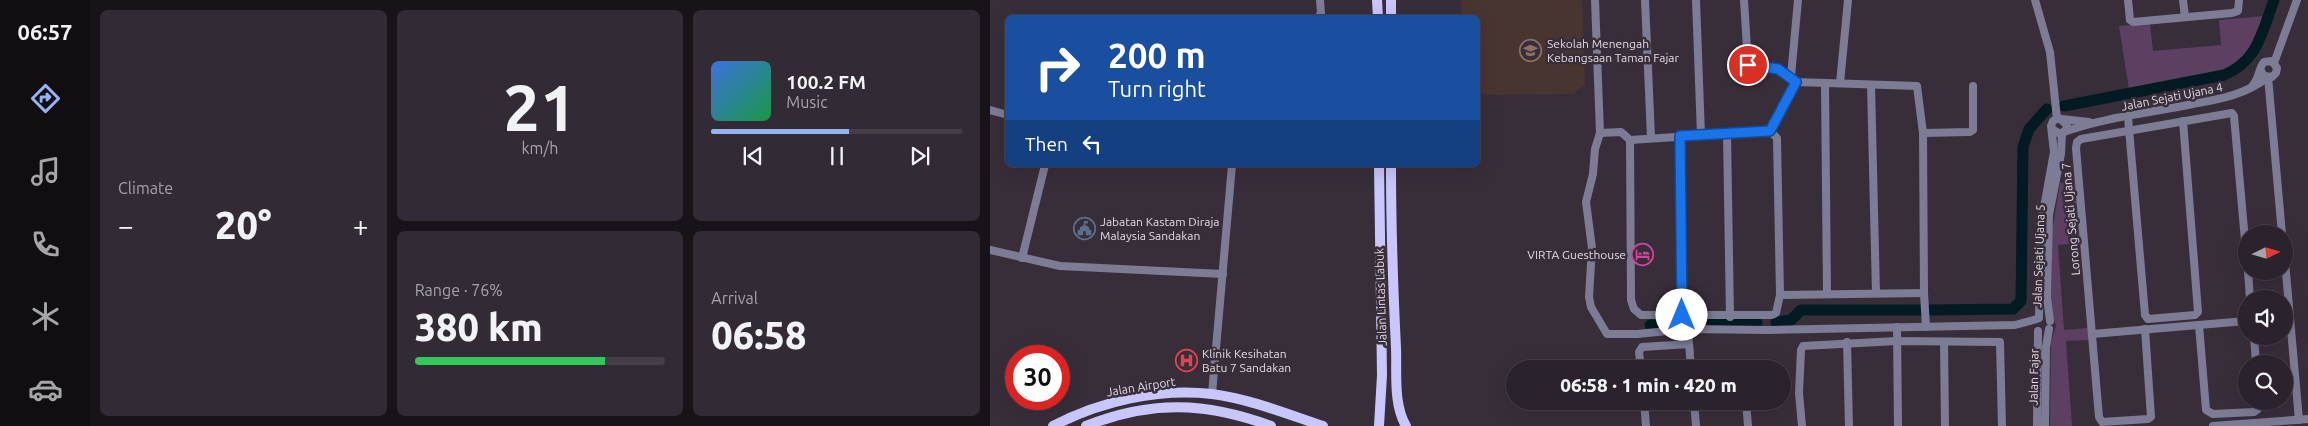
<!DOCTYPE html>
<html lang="en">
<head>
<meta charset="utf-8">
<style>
  :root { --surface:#2a222c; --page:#322a34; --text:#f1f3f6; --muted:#a5a4a9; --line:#463f48; --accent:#95b2f1 }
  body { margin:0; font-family:Ubuntu,sans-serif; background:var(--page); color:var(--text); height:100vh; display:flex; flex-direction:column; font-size:19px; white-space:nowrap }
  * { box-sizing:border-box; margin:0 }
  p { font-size:16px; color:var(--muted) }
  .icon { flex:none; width:28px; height:28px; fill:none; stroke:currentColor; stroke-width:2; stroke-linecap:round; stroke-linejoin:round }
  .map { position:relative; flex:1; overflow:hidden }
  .details { display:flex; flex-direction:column; gap:10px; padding:10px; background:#171318; width:900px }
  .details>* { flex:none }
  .banner { position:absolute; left:15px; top:15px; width:475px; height:152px; border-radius:8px; box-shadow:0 5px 20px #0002,0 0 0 1px var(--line); background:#1a4fa0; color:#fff; overflow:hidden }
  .needle { width:32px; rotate:85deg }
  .controls { position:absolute; left:1248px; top:225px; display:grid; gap:10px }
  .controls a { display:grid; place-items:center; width:55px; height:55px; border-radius:50%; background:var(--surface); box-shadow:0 5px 20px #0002,0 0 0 1px var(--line); font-size:25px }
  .speed { position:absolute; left:15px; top:345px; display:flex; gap:10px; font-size:25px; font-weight:700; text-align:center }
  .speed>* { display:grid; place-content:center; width:65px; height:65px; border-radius:50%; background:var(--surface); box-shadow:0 5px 20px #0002,0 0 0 1px var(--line); line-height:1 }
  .speed .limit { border:8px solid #d22; background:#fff; color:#111 }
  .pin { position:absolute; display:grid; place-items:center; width:42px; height:42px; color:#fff; margin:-21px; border:2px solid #fff; border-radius:50%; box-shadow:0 1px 5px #0007 }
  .me { position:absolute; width:55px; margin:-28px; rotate:0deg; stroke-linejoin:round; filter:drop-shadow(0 0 4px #0008) }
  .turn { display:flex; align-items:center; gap:18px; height:105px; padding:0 20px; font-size:22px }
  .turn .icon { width:65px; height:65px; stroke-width:2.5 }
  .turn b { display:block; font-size:35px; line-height:42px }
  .then { display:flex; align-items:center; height:48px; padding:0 20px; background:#0003; gap:10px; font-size:19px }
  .big { font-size:38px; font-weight:800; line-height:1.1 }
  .details .card { flex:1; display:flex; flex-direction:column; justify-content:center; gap:8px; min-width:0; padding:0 18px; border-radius:8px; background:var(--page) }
  .details .dial { align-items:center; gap:0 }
  .dial b { font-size:65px; line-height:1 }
  .song { display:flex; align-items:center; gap:15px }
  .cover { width:60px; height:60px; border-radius:8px; background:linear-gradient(135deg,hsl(220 70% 55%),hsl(140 70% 35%)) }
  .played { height:5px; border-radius:2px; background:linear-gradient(90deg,var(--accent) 55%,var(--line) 55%) }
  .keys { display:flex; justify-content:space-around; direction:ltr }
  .heat { display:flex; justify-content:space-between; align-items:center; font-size:28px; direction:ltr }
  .charge { height:8px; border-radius:4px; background:linear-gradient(90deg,#34c759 76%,var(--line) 0) }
  .details .tiles { flex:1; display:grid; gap:10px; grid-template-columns:repeat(3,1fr) }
  .card:first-child { grid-row:span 2 }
  .trip { position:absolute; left:516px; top:360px; width:285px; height:50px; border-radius:25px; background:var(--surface); box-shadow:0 5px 20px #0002,0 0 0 1px var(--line); font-weight:800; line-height:50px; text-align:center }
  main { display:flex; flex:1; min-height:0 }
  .tabs { display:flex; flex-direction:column; width:90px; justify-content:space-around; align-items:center; background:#110e12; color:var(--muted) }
  .tabs .icon { width:35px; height:35px }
  .tabs .on { color:var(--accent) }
  .tabs b { font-size:22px; color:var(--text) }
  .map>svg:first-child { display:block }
  .education { fill:#48352f }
  .green { fill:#5d3f63 }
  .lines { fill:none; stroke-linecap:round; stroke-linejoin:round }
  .river { stroke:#021a22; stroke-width:11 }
  .minor { stroke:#7d7c96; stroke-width:8 }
  .major { stroke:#c8c6fb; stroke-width:10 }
  .route-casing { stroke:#114b97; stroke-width:12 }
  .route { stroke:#1a73e8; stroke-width:9 }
  .labels { text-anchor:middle; stroke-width:5; stroke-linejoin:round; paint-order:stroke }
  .poi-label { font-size:12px; fill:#e0d9e1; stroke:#382e3a; text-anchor:start }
  .street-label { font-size:12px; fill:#e0d9e1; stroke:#382e3a }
</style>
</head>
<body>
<main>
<nav class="tabs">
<b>06:57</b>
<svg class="icon on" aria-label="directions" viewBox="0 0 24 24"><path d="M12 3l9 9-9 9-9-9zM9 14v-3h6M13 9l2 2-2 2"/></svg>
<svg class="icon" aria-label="music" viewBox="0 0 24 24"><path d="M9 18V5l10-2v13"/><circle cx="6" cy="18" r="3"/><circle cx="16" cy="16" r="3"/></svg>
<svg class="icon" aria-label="phone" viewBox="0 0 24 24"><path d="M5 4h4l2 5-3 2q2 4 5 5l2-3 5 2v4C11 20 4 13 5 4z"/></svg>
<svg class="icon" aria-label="climate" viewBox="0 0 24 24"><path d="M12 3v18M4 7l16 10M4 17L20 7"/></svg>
<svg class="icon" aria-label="car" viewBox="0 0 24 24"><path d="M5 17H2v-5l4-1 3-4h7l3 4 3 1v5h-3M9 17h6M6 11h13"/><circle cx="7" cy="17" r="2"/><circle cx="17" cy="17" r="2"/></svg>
</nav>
<section class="details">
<div class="tiles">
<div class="card"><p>Climate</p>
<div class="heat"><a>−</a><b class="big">20°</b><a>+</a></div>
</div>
<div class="card dial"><b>21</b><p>km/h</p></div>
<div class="card">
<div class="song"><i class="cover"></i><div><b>100.2 FM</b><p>Music</p></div></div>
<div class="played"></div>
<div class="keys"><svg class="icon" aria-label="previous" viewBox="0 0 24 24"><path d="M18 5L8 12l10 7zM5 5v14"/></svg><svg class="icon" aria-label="pause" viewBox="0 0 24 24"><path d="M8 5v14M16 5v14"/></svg><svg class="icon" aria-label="next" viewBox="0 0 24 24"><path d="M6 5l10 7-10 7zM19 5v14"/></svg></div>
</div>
<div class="card"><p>Range · 76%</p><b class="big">380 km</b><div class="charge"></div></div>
<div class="card"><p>Arrival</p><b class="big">06:58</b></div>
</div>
</section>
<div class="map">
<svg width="1318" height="426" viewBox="0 0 1318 426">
  <rect width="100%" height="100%" fill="#382e3a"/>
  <polygon class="education" points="471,0 592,0 595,85 585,92 585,94 496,95 488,91 488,18 472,17"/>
  <g class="green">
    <path d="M1274,16C1264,41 1257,61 1231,73L1139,89L1129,26L1160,24L1163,51L1231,45L1229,20Z"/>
    <polygon points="1085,182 1090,243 1068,245 1074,330 1098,328 1099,340 1076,341 1082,426 1060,426 1061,342 1066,326 1061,310 1062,232 1070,183"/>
  </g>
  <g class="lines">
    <g class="river">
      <path d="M1074,106L1234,75C1268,61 1272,32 1284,0"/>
      <polyline points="940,310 1023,309 1031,301 1033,147 1039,129 1057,109"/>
      <polyline points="786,322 801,320 811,310 930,310"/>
      <polyline points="660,325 767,323"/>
    </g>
    <g class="minor">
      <polyline points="605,0 610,133 605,149 603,174 596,202 602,248 599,297 601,307 617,334 647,334 698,329 778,330 1025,325 1047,319"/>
      <polyline points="655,0 661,137"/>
      <polyline points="706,0 711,135"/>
      <polyline points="754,0 758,65 789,69 806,82 927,86 933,133 934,293 936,327"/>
      <polyline points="1045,0 1060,52 1067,119"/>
      <polyline points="1138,0 1140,20 1143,22 1242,13 1248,11 1249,0"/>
      <polyline points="1193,0 1195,17"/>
      <polyline points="328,18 331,13 330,0"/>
      <polyline points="1284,63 1307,0"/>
      <polyline points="801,76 808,0"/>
      <polyline points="1278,77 1292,234"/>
      <polyline points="835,83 837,294"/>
      <polyline points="850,83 858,0"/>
      <polyline points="881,85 886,293"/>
      <path d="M1263,85C1270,77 1268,69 1274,62L1282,61L1287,68L1286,73L1282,77L1274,76L1271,71"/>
      <polyline points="0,110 18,115"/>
      <polyline points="1138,117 1155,315 1158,319 1205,315 1208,312 1193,121"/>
      <polyline points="1072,119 1099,122"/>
      <polyline points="780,131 806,82"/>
      <path d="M1074,132C1115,117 1160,113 1203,104C1230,99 1255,95 1278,77"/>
      <polyline points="610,133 631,132 640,140 641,300 644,309 651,315 782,315 786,313 790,295 787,138 780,131"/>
      <polyline points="933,133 980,132 983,130 983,86"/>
      <polyline points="737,134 740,317"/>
      <polyline points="690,136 692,315"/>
      <polyline points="640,140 780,131"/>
      <polyline points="0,250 70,266 233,274"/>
      <polyline points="1294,250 1309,420"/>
      <polyline points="32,258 55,165"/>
      <polyline points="1258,271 1260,299"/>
      <polyline points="790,295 934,293"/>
      <polyline points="1049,318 1051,224 1064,152 1061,126 1063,121 1069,118 1077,125 1076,130 1070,134 1062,129"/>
      <polyline points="1060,321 1057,297 1059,215 1071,154 1072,133"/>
      <polyline points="1209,325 1216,410 1223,414 1264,412 1268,409 1269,401"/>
      <polyline points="907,327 908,426"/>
      <polyline points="698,329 701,369"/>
      <polyline points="1155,329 1161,417 1158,419 1112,422 1109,417 1086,148 1087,142 1091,139 1242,113 1244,116 1256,252"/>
      <polyline points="1102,334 1256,321"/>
      <polyline points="1264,336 1266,364"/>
      <polyline points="857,342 859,426"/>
      <polyline points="954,342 955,426"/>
      <polyline points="651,369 649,352 652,347 699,344"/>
      <polyline points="222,394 242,165"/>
      <polyline points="654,401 656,426"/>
      <polyline points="704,401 706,426"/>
      <polyline points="756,401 758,426"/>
      <polyline points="812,426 809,393 811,350 813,346 907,341 1010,342 1012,426"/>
      <polyline points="1047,426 1048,331"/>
      <polyline points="1055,426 1056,347 1059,329"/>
      <polyline points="1223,426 1318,419"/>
    </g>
    <g class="major">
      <polyline points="387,0 388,18"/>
      <polyline points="401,0 401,18"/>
      <polyline points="389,165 392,375 389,426"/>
      <path d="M401,165C401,226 403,287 406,348C407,372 403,404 416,426"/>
      <path d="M63,426C111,401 168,388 222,394C260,399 297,414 333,426"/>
      <path d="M96,426C161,400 216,402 281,426"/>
    </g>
  </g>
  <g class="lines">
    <defs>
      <polyline id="route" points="692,315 690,136 780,131 806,82 788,69 758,65"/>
    </defs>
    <use href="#route" class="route-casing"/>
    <use href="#route" class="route"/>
  </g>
  <defs>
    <symbol id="school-ring" viewBox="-11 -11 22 22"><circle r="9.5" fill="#382e3a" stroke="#8d6e63" stroke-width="1.5"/><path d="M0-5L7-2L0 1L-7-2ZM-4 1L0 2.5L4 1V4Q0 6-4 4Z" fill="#8d6e63"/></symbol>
    <symbol id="civic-ring" viewBox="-11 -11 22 22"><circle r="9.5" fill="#382e3a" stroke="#5c6f8a" stroke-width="1.5"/><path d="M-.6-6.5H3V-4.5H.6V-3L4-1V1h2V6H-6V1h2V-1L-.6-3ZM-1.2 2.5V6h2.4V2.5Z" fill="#5c6f8a"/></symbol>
    <symbol id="hotel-ring" viewBox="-11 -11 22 22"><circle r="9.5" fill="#382e3a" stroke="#d1479c" stroke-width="1.5"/><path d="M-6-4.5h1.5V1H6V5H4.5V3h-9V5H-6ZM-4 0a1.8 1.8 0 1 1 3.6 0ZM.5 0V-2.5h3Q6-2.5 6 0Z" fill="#d1479c"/></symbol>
    <symbol id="hospital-ring" viewBox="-11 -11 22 22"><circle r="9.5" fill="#382e3a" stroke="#e0444e" stroke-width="1.5"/><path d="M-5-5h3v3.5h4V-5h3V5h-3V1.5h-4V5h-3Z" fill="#e0444e"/></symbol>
  </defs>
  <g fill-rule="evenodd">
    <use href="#school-ring" x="528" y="38" width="25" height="25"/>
    <use href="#civic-ring" x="82" y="216" width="25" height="25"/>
    <use href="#hotel-ring" x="640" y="242" width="25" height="25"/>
    <use href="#hospital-ring" x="184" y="348" width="25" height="25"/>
  </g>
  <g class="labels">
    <g class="poi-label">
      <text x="557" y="48">Sekolah Menengah<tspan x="557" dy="14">Kebangsaan Taman Fajar</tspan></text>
      <text x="110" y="226">Jabatan Kastam Diraja<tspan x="110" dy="14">Malaysia Sandakan</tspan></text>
      <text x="636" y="259" text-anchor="end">VIRTA Guesthouse</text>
      <text x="212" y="358">Klinik Kesihatan<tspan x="212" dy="14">Batu 7 Sandakan</tspan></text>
    </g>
    <g class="street-label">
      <text transform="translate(1182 97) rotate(-11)" y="4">Jalan Sejati Ujana 4</text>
      <text transform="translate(1081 219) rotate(-95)" y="4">Lorong Sejati Ujana 7</text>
      <text transform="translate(1049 256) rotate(-88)" y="4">Jalan Sejati Ujana 5</text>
      <text transform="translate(391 297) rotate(-92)" y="4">Jalan Lintas Labuk</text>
      <text transform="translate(1044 377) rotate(-89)" y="4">Jalan Fajar</text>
      <text transform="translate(151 387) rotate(-9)" y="4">Jalan Airport</text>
    </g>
  </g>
</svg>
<div class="controls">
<a><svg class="needle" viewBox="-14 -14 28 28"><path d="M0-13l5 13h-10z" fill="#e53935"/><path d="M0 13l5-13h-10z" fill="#a5a4a9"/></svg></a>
<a><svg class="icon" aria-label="sound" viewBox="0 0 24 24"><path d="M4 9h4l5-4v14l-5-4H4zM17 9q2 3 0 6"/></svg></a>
<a><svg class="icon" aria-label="search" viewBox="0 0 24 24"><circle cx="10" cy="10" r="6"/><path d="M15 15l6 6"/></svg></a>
</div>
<div class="speed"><div class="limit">30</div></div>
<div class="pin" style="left:758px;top:65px;background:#d93025"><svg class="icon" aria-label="arrive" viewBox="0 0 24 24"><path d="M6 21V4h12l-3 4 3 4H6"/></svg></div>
<svg class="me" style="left:692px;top:315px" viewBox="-20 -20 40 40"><circle r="19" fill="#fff"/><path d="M0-13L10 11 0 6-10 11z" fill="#1a73e8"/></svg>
<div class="trip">06:58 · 1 min · 420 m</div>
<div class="banner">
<div class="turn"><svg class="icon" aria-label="right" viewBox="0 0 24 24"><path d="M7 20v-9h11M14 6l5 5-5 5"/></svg><div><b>200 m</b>Turn right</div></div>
<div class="then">Then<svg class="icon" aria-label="left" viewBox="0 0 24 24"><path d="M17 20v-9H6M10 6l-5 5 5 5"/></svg></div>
</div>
</div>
</main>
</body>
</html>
